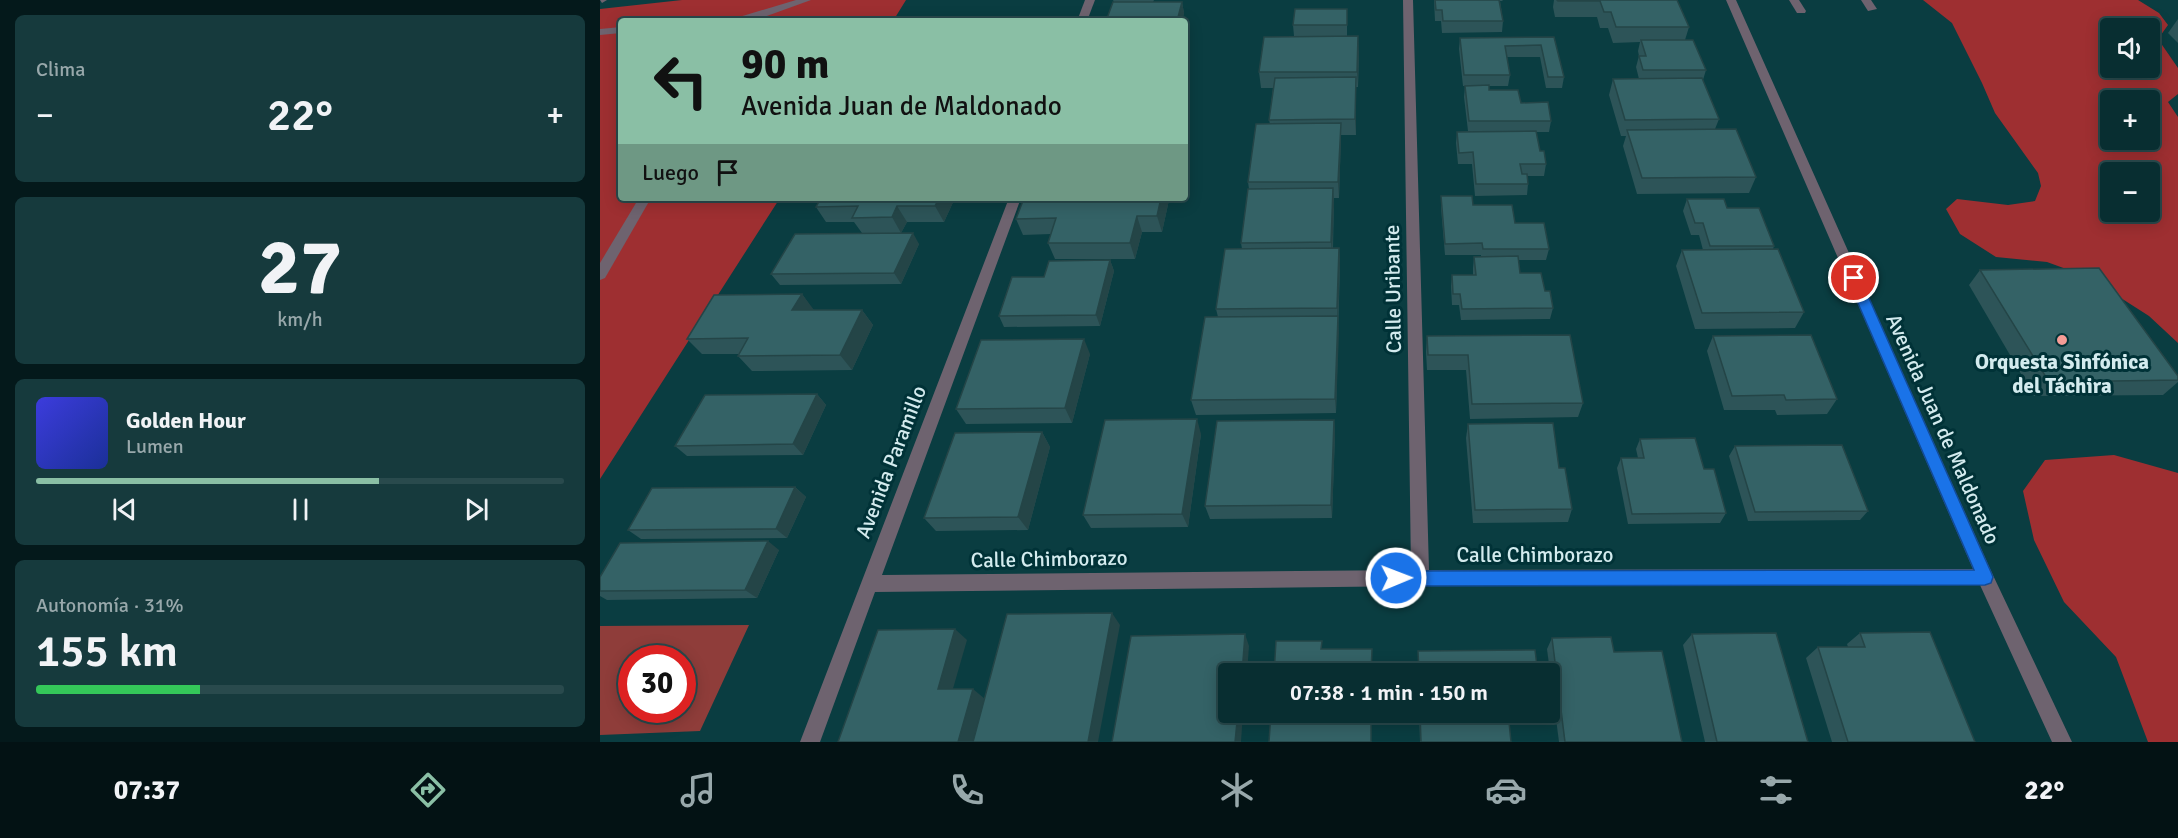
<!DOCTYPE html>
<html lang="es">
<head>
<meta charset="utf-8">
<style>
  :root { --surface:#082e31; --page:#163a3d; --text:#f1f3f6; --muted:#98a8ab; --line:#294a4d; --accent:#8abfa5 }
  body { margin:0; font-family:Signika,sans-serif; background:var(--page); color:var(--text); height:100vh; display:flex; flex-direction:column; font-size:22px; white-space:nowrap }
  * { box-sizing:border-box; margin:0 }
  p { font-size:20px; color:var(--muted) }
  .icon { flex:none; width:33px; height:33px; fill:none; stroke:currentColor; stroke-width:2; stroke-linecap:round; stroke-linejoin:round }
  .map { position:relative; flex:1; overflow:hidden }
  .details { display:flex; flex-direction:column; gap:15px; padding:15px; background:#04191b; width:600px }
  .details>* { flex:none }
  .guide { position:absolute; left:18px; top:18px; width:570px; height:183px; border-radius:6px; box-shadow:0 3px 15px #0003,0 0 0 2px var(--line); background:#8abfa5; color:#111; overflow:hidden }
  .buttons { position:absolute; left:1500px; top:18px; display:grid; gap:12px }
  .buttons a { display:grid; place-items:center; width:60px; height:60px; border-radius:6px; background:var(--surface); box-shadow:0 3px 15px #0003,0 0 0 2px var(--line); font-size:30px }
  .speed { position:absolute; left:18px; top:645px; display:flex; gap:12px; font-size:30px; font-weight:700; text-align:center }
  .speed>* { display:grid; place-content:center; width:78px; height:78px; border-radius:50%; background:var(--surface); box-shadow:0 3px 15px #0003,0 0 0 2px var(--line); line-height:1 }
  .speed .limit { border:9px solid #d22; background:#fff; color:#111 }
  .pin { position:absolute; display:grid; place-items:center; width:51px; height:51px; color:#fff; margin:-26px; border:3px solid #fff; border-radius:50%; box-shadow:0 2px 6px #0007 }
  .me { position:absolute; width:66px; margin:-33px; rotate:89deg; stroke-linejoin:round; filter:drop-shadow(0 0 4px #0008) }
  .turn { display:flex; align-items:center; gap:21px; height:126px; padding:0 24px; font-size:27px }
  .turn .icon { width:78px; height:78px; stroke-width:2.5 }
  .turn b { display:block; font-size:42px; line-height:51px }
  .then { display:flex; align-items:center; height:57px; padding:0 24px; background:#0003; gap:12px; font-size:22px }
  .big { font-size:45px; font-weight:600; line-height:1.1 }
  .details .card { flex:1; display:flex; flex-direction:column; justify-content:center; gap:9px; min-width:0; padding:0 21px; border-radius:9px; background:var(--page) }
  .details .dial { align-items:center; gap:0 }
  .dial b { font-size:78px; line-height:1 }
  .song { display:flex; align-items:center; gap:18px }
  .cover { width:72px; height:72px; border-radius:9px; background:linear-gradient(135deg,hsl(240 70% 55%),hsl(230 70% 35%)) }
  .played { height:6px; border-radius:3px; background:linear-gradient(90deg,var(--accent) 65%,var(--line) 65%) }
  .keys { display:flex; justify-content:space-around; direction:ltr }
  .heat { display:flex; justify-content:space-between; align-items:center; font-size:33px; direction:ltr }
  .charge { height:9px; border-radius:4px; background:linear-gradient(90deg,#34c759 31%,var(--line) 0) }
  .trip { position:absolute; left:618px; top:663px; width:342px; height:60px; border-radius:6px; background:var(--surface); box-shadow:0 3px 15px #0003,0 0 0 2px var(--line); font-weight:600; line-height:60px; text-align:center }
  .menu { display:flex; height:96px; justify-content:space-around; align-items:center; background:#031214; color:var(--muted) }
  .menu .icon { width:42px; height:42px }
  .menu .selected { color:var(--accent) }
  .menu b { font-size:27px; color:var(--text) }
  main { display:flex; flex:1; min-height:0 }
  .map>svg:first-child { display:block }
  .green { fill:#8f3d3a; fill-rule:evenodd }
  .forest { fill:#9e2f31; fill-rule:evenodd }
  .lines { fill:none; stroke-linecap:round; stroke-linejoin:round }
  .lane { fill:#6e636f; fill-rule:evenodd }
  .street { fill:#6e636f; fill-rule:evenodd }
  .wall { fill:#2d5458 }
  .shaded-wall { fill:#244547 }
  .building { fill:#346266; stroke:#244547; stroke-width:1.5 }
  .route { fill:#1a73e8; stroke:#114b97; stroke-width:1.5 }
  .poi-dot { fill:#f59c96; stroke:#003237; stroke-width:2 }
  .labels { text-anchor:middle; stroke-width:6; stroke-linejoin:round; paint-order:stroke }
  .street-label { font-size:21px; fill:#d3ebee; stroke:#003237 }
  .poi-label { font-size:21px; font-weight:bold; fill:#d3ebee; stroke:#003237 }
</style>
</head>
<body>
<main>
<section class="details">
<div class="card"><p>Clima</p>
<div class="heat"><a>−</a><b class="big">22°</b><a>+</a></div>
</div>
<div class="card dial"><b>27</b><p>km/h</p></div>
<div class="card">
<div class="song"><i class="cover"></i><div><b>Golden Hour</b><p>Lumen</p></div></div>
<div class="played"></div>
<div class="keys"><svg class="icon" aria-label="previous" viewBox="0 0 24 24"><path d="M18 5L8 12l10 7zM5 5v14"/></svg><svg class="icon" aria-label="pause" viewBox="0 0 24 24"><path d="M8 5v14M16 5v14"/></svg><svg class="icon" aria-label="next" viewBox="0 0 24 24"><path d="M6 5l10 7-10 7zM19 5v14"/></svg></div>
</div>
<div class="card"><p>Autonomía · 31%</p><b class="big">155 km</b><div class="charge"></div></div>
</section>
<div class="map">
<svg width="1578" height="742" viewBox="0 0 1578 742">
  <rect width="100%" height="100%" fill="#0a3d41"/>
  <path class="green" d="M149,625L100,731L0,735V626ZM32,658H82V710H32Z"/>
  <g class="forest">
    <polygon points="82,0 306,0 293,21 21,21 21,198 180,198 0,479 0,9"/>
    <path d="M1323,0H1538L1559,13L1568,25L1558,39L1578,68V94L1568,102L1578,117V343L1549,316L1488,277L1447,262L1396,257L1360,234L1346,209L1357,199L1408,205L1435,201L1441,186L1438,173L1395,113L1382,83L1352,23ZM1510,28H1550V68H1510ZM1510,100H1550V140H1510ZM1510,172H1550V212H1510Z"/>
    <polygon points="1514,455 1578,473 1578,742 1548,742 1516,657 1464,602 1434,540 1423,491 1445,460"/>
  </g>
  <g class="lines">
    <g class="lane">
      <polygon points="196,0 211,0 153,21 126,21"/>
      <polygon points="1189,0 1199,0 1206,11 1205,13 1197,13"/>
      <polygon points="1261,0 1271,0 1277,9 1268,11"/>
      <polygon points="21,27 21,33 0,35 0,29"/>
      <polygon points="39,198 51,198 5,278 0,280 0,263"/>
    </g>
    <g class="street">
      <polygon points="0,0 7,0 2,3"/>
      <polygon points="485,0 495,0 487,21 477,21"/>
      <polygon points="803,0 813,0 829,570 1373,569 1126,0 1136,0 1391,571 1472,742 1452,742 1380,585 820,586 275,592 220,742 200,742 409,198 421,198 282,575 811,570"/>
    </g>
  </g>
  <g class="wall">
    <polygon points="513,0 554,0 553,2 582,2 584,13 582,21 506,21 514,2"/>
    <polygon points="834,0 903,0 902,1 900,1 903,21 902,32 842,33 841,21 835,21"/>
    <polygon points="954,0 1077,0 1089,27 1085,40 1106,70 1103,80 1119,119 1115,129 1156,177 1149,193 1037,194 1023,146 1026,136 1021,136 1009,95 1013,79 1039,79 1036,67 1039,56 1038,51 1040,42 1013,43 1008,28 1000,28 997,17 955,17 953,7"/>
    <polygon points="747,9 747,36 759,52 758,87 756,87 756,135 741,135 739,198 734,198 733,248 739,248 740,264 736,413 596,415 591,400 618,317 616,309 642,249 641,243 649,189 648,182 670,124 669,120 673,88 661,88 659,72 694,36 693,25"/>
    <polygon points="1578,19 1578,43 1568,33"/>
    <polygon points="954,37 964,77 962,88 946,88 940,57 907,57 910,75 908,86 889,86 889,90 921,103 951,121 949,132 936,132 940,151 946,164 944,176 927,176 928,184 927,195 875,196 872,164 858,164 856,143 857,132 868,131 864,97 865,86 863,86 859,49 860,38"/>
    <polygon points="841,196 873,205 915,223 949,249 946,260 918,260 920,273 945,291 953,308 950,319 861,320 859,305 852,305 851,286 852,275 873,275 873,268 874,257 881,257 881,255 845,255 841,208"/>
    <polygon points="221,198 355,198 344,222 307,222 301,233 319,244 301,284 180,285 171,274 262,233 254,222 226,222 216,207"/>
    <polygon points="1087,199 1127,208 1174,246 1173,249 1204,312 1195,328 1095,329 1076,266 1082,250 1103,250 1099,235 1091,235 1083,211"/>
    <polygon points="569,200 562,232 542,232 535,259 455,259 448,243 451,234 423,235 416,219"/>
    <polygon points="510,260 514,271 500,326 404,327 399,316 444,277"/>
    <polygon points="1380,270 1578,376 1578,382 1563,395 1434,396 1369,285"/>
    <polygon points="202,294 213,310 262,310 273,325 252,370 152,371 138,356 139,354 102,354 87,339"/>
    <polygon points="827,336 983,403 978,417 870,419 866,370 827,370 826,352"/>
    <polygon points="1113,336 1237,399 1227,414 1177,415 1175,410 1124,410 1107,351"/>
    <polygon points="490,354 472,423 366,424 356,409"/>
    <polygon points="217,394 226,405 203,455 87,456 75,446"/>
    <polygon points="734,420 735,434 732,518 610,519 605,506"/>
    <polygon points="868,424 959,468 972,509 968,522 873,523 866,438"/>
    <polygon points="442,432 450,447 428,530 336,531 324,518"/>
    <polygon points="601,434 588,527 491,528 483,515"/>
    <polygon points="1040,439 1104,469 1126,513 1120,523 1028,524 1017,468 1021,458 1038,458 1036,449"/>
    <polygon points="1135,446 1268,511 1260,520 1148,521 1129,456"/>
    <polygon points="195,487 206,497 187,538 41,539 28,530"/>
    <polygon points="179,550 157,598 7,600 0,596 0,577"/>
    <polygon points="1260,633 1375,742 1232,742 1206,658 1218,647 1248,647 1247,644"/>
    <polygon points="1092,634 1208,742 1105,742 1083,645"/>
    <polygon points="952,638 1014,652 1082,742 959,742 947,649"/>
    <polygon points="819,712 908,712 911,742 820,742"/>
  </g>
  <g class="shaded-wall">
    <polygon points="582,2 584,13 582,21 577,21"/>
    <polygon points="758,36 759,52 758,87 757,72"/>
    <polygon points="756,77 756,135 755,119"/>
    <polygon points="741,123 741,139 739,198 738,182"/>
    <polygon points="733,188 734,204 732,258 731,242"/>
    <polygon points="339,198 355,198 344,222 335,206"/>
    <polygon points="561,198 568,198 569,200 562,232 557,216"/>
    <polygon points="297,206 307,222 301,233 292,217"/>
    <polygon points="537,216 542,232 535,259 530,243"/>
    <polygon points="313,233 319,244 301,284 294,273"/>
    <polygon points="739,248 740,264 738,320 739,332 736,413 735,399"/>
    <polygon points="510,260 514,271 500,326 496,315"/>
    <polygon points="202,294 214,310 205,326 192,310"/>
    <polygon points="262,310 273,325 252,370 240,355"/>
    <polygon points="484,339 490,354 472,423 465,408"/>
    <polygon points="217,394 226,405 203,455 193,444"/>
    <polygon points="597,419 601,434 588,527 582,514"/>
    <polygon points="734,420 735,434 732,518 731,505"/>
    <polygon points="442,432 450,447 428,530 418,517"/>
    <polygon points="195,487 206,497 187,538 176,529"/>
    <polygon points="168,541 179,550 157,598 145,590"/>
    <polygon points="512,613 520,625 498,742 488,742"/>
    <polygon points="355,629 367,640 350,699 338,689"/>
    <polygon points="645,634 649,646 647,674 642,674"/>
    <polygon points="373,689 385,699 373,742 358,742"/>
    <polygon points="638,712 643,712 641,742 635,742"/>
  </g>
  <g class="building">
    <polygon points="835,0 899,0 903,21 843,21 842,10 836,10"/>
    <polygon points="957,0 1077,0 1089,27 1016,27 1011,12 1004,12 1000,1 958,1"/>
    <polygon points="513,2 582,2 577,21 506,21"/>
    <polygon points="695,9 747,9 747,25 693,25"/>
    <polygon points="416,19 415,21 333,21 334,20"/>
    <polygon points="758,36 757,72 659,72 664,37"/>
    <polygon points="954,37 964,77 948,77 941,45 905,46 910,75 864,75 860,38"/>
    <polygon points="1041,40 1093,40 1106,70 1043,70 1039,56 1046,56"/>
    <polygon points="756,77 755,119 669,120 675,78"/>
    <polygon points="1102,78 1119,119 1025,120 1013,79"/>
    <polygon points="889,85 889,90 918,90 921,103 948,102 951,121 869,121 865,86"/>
    <polygon points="741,123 738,182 648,182 656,124"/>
    <polygon points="1136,129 1156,177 1042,178 1027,130"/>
    <polygon points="936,131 940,151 944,151 946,164 920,164 922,174 927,174 928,184 876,184 873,152 859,153 857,132"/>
    <polygon points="733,188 731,242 641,243 648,189"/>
    <polygon points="841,196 872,196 873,205 912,205 915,223 944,223 949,249 883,249 882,243 845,244"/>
    <polygon points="221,198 339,198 335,206 297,206 292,217 252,218 258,206 216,207"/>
    <polygon points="424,198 561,198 557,216 537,216 530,243 448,243 456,218 416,219"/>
    <polygon points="1087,199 1124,199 1127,208 1159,208 1174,246 1110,246 1103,223 1095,223"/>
    <polygon points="313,233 294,273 171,274 195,234"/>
    <polygon points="739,248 737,308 616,309 625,249"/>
    <polygon points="1178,249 1204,312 1102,313 1082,250"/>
    <polygon points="918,256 920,273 941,273 945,291 950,291 953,308 862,309 860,294 853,294 852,275 876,275 874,257"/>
    <polygon points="510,260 496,315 399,316 412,277 444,277 449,261"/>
    <polygon points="1499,268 1578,376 1578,380 1449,382 1380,270"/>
    <polygon points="202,294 192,310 262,310 240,355 138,356 148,338 87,339 114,295"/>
    <polygon points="738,316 735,399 591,400 605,317"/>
    <polygon points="970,335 983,403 872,404 868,355 828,355 827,336"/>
    <polygon points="1211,335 1237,399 1186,400 1184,395 1132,396 1113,336"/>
    <polygon points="484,339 465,408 356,409 381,340"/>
    <polygon points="217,394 193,444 75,446 105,395"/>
    <polygon points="597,419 582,514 483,515 505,420"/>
    <polygon points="734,420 731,505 605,506 617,421"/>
    <polygon points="953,423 959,468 965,468 972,509 875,510 868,424"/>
    <polygon points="442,432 418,517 324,518 355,433"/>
    <polygon points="1095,438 1104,469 1114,469 1126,513 1032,514 1021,458 1044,458 1040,439"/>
    <polygon points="1242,445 1268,511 1155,512 1135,446"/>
    <polygon points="195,487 176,529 28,530 52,488"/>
    <polygon points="168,541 145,590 0,591 0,577 20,543"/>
    <polygon points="512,613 488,742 373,742 407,614"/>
    <polygon points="355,629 338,689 373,689 358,742 238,742 278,630"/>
    <polygon points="1330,632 1375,742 1248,742 1218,647 1265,647 1260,633"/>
    <polygon points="1176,633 1208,742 1117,742 1092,634"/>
    <polygon points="645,634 642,674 628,674 628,712 638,712 635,742 512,742 531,636"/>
    <polygon points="1011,637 1014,652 1062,651 1082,742 965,742 952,638"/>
    <polygon points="676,641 722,641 721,649 772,649 771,674 674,674"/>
    <polygon points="935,650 938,674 819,674 818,651"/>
    <polygon points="671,712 771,712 771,742 669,742"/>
    <polygon points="820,712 908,712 911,742 821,742"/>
  </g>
  <polygon class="route" points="1254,273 1260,278 1391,572 1393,577 1391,583 1385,585 796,586 791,584 788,578 791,573 796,571 1374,570 1247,278"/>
  <circle class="poi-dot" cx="1462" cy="340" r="6"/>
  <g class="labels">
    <g class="street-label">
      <text transform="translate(793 289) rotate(-91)" y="7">Calle Uribante</text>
      <text transform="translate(1343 429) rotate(66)" y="7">Avenida Juan de Maldonado</text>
      <text transform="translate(291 462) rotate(-69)" y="7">Avenida Paramillo</text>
      <text x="935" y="562">Calle Chimborazo</text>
      <text transform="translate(449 559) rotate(-1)" y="7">Calle Chimborazo</text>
    </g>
    <g class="poi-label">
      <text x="1462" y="369">Orquesta Sinfónica<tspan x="1462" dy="24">del Táchira</tspan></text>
    </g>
  </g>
</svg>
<div class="buttons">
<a><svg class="icon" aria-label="sound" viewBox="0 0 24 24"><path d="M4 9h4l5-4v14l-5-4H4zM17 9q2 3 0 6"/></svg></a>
<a>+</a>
<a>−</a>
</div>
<div class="speed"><div class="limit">30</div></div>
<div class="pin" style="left:1254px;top:278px;background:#d93025"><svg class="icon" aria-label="arrive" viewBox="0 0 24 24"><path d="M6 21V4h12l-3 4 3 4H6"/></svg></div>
<svg class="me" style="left:796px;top:578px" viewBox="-20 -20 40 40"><circle r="17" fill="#1a73e8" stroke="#fff" stroke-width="3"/><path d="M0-11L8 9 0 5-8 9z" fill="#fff"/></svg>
<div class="trip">07:38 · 1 min · 150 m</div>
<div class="guide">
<div class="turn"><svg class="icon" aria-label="left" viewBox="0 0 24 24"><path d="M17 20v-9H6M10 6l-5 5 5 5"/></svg><div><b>90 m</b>Avenida Juan de Maldonado</div></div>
<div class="then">Luego<svg class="icon" aria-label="arrive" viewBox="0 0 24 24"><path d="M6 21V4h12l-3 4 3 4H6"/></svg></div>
</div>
</div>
</main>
<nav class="menu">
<b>07:37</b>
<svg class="icon selected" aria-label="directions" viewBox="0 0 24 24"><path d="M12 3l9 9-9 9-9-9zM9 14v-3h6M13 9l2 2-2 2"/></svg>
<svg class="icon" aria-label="music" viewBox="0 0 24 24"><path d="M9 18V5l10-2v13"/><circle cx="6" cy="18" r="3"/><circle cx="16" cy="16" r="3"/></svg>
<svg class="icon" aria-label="phone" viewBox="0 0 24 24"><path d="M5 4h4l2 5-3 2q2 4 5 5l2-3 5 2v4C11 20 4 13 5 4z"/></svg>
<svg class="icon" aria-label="climate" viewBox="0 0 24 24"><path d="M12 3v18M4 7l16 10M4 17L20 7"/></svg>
<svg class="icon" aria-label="car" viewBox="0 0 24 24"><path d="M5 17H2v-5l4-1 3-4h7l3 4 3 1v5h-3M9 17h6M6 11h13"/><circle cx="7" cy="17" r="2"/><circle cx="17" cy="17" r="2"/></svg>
<svg class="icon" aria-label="filters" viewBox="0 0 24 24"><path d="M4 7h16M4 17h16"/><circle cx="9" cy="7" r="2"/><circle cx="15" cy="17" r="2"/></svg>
<b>22°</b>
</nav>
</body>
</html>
